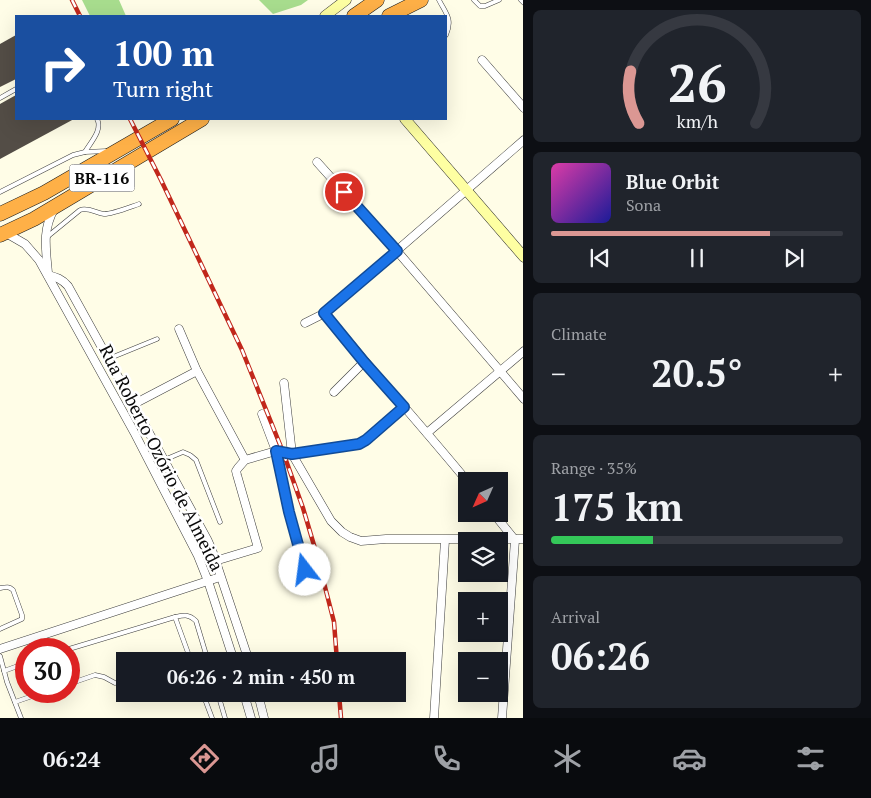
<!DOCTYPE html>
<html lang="en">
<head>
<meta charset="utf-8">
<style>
  :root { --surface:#171b24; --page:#20242c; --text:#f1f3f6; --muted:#9ea1a6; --line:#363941; --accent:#db9793 }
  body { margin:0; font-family:"PT Serif",serif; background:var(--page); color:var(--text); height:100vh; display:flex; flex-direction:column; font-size:19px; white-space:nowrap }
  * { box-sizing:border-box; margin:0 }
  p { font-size:16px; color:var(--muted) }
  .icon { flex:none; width:28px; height:28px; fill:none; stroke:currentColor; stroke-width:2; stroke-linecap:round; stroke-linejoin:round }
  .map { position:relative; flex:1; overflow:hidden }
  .panel { display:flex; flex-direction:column; gap:10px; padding:10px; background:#0d0f14; width:348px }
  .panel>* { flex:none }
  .hud { position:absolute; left:15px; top:15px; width:432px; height:105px; border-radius:0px; box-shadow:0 5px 20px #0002; background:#1a4fa0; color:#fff; overflow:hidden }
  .needle { width:32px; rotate:225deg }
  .fabs { position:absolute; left:458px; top:472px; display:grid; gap:10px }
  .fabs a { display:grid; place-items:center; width:50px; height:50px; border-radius:0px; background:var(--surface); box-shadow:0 5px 20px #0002; font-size:25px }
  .speed { position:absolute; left:15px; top:638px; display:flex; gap:10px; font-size:25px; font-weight:700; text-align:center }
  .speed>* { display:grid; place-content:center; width:65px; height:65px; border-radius:50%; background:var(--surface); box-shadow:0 5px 20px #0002; line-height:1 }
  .speed .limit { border:8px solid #d22; background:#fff; color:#111 }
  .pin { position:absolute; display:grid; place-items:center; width:42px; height:42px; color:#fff; margin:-21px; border:2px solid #fff; border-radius:50%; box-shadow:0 1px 5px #0007 }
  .me { position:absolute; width:55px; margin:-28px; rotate:345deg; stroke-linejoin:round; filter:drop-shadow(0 0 4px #0008) }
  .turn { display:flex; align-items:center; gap:18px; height:105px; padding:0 15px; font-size:22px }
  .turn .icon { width:65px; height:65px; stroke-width:2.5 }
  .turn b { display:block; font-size:35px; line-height:42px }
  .big { font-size:38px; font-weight:700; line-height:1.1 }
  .panel .widget { flex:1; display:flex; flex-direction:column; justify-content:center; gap:8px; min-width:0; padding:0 18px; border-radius:8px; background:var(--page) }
  .panel .dial { align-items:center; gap:0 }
  .dial svg { height:130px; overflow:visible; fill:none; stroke:var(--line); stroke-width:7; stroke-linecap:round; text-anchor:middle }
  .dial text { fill:var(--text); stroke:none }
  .song { display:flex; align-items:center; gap:15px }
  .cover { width:60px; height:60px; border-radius:8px; background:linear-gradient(135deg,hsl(320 70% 55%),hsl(240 70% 35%)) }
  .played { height:5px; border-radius:2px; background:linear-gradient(90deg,var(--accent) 75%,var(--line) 75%) }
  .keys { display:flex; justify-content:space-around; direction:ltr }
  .heat { display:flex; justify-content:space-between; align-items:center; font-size:28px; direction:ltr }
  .charge { height:8px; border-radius:4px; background:linear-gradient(90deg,#34c759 35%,var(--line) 0) }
  .trip { position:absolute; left:116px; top:652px; width:290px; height:50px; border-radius:0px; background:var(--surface); box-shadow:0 5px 20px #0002; font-weight:700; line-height:50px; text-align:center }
  .dock { display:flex; height:80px; justify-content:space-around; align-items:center; background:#090b0e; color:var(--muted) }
  .dock .icon { width:35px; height:35px }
  .dock .selected { color:var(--accent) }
  .dock b { font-size:22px; color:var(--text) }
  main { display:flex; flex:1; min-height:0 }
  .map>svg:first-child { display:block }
  .forest { fill:#a8dd8e }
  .building { fill:#534d46 }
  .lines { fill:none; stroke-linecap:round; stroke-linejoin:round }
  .lane-casing { stroke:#3d3d3d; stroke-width:5 }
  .street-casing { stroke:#3d3d3d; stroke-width:9 }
  .secondary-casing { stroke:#2c2c2c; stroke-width:11 }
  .highway-casing { stroke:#1b1b1b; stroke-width:15 }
  .lane { stroke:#fff; stroke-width:4 }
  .street { stroke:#fff; stroke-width:8 }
  .secondary { stroke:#feffa2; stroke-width:10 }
  .highway { stroke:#feb047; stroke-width:14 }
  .rail-casing { stroke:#c1271b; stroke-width:4.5 }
  .rail { stroke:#fff; stroke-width:2.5; stroke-dasharray:8; stroke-linecap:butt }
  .route-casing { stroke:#114b97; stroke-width:12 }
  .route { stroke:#1a73e8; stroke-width:9 }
  .labels { text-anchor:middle; stroke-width:5; stroke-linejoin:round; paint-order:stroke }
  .shield { fill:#fff; stroke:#545454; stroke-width:1 }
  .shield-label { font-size:16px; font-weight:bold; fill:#0a0a0a }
  .street-label { font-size:18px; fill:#0a0a0a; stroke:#fff }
</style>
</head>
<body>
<main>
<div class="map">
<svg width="524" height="718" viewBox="0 0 524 718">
  <rect width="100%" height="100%" fill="#fffde7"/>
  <g class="forest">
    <polygon points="82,0 119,0 126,16 90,16"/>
    <polygon points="259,0 308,0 301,5 273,14"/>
  </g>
  <g class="building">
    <polygon points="16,35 16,79 0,87 0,44"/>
    <polygon points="16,95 16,119 74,119 0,159 0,104"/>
  </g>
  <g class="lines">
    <defs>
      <g id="lane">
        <path d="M439,0C446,14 453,19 446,35"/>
        <polyline points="474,0 480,6 485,6 499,0"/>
        <polyline points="521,0 524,3"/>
        <polyline points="0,98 16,89"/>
        <path d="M85,152C90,143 103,130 97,119"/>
        <polyline points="0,192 73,155 85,152 107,151"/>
        <path d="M47,237L80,210C88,207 96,213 104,214C113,214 130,207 139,204"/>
        <polyline points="108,359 157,339"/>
        <polyline points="164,460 183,452 190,455 196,460 220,522"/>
        <path d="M0,588C6,587 9,586 13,590L22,615V619L0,629"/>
        <polyline points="175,617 191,661"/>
        <path d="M69,649L175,617C185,615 189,614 196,621L208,661"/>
        <polyline points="0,656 7,682 21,718"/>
        <polyline points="4,671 26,663"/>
        <polyline points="69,684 95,675 104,677 115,683"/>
        <polyline points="203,694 212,718"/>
        <polyline points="218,694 225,718"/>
        <polyline points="15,702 47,691"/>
      </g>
      <g id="street">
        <polyline points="482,60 524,108"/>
        <polyline points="317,162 397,251 524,399"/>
        <polyline points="6,233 25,244 39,260 134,432 198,556 208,581 234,661"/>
        <path d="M48,273C46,249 42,231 54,209"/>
        <path d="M48,275C56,277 62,279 68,286L164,460L208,541L212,550L249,661"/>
        <path d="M325,313C371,370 421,425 467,481"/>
        <polyline points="305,323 325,313 524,140"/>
        <polyline points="179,329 197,371 245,460"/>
        <polyline points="284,383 292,454 331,521 342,532 350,537 361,541 386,539 524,539"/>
        <polyline points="334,392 364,362"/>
        <polyline points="134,404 197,371"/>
        <polyline points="262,414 276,451 289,512 305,570"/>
        <polyline points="427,433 524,351"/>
        <polyline points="494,514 515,540 502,718"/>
        <polyline points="215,561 258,548 237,475 236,471 238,468 245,460 276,451 292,454 359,444 366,440 404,407"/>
        <polyline points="0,649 220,577"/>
        <polyline points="244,694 251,718"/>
        <polyline points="258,694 264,718"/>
        <polyline points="434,718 445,540"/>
      </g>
      <g id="secondary">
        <polyline points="325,16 346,0"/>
        <polyline points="405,119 524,257"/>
      </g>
      <g id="highway">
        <polyline points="354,16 377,0"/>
        <polyline points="389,16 421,0"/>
        <polyline points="0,214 44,193 172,119"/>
        <polyline points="0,235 34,219 202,119"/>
      </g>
    </defs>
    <use href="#lane" class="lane-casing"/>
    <use href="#street" class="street-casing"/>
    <use href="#secondary" class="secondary-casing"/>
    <use href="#highway" class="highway-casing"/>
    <use href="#lane" class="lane"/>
    <use href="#street" class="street"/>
    <use href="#secondary" class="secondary"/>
    <use href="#highway" class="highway"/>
    <defs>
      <g id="rail">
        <polyline points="72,0 80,16"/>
        <polyline points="130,119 161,180 242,350 283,452 303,508 316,552 334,622 337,661"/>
        <polyline points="339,694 341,718"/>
      </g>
    </defs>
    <use href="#rail" class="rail-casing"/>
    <use href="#rail" class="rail"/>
  </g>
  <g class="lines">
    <defs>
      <polyline id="route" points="305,570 289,512 276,451 292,454 359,444 366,440 404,407 364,362 324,313 397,251 344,192"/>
    </defs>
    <use href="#route" class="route-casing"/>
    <use href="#route" class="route"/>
  </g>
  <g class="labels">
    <rect class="shield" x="69.5" y="164.5" width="65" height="27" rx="4"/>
    <g class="shield-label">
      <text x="102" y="184">BR-116</text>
    </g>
    <g class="street-label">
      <text transform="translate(161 458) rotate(63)" y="6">Rua Roberto Ozório de Almeida</text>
    </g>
  </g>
</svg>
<div class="fabs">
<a><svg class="needle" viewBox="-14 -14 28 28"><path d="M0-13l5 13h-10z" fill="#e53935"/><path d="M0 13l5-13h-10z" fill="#9ea1a6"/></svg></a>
<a><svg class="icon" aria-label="layers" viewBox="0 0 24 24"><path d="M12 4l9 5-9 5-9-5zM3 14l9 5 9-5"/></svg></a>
<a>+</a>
<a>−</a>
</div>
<div class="speed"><div class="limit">30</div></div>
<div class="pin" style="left:344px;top:192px;background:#d93025"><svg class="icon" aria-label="arrive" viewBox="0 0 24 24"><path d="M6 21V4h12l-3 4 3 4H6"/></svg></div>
<svg class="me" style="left:305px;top:570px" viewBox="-20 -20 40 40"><circle r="19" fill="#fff"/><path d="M0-13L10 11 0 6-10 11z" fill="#1a73e8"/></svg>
<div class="trip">06:26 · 2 min · 450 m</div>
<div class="hud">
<div class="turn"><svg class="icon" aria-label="right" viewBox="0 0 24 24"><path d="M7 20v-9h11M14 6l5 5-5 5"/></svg><div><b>100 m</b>Turn right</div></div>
</div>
</div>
<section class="panel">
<div class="widget dial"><svg viewBox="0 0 100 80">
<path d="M14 69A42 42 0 1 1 86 69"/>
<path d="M14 69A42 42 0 0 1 9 37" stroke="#db9793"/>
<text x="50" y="56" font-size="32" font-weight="700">26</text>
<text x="50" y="72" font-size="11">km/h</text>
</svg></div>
<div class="widget">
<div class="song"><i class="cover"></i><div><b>Blue Orbit</b><p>Sona</p></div></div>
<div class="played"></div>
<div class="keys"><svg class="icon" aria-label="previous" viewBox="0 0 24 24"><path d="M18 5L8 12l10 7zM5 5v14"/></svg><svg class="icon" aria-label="pause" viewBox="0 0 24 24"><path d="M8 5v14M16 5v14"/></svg><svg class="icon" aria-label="next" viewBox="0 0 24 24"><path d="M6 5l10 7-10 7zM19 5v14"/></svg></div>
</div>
<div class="widget"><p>Climate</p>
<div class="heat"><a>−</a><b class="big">20.5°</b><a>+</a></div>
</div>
<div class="widget"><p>Range · 35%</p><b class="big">175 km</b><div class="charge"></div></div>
<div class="widget"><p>Arrival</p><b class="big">06:26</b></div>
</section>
</main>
<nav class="dock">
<b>06:24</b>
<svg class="icon selected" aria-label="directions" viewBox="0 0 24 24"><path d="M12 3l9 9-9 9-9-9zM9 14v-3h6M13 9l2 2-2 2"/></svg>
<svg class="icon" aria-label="music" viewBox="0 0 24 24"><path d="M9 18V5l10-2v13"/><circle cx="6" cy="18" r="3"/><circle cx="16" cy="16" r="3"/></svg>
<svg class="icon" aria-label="phone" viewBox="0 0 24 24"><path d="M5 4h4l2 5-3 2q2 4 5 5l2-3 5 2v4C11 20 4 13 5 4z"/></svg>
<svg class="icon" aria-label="climate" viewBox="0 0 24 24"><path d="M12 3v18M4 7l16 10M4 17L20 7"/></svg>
<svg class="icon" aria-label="car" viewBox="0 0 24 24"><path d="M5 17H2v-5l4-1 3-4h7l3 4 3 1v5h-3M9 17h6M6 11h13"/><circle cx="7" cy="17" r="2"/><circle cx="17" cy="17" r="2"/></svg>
<svg class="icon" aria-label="filters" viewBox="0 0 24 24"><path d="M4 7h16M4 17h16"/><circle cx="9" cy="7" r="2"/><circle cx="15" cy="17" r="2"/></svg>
</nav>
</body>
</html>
